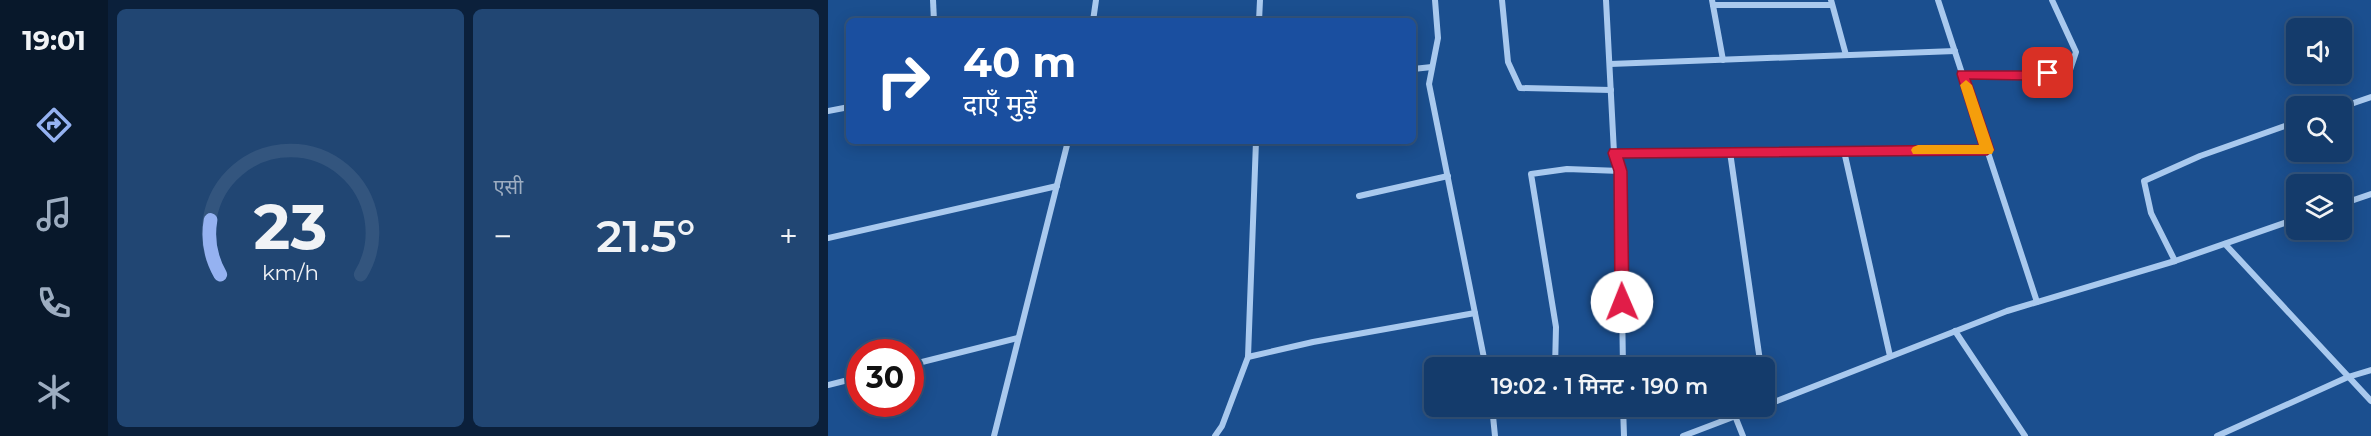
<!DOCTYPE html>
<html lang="hi">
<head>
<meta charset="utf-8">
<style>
  :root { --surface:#143b6b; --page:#214673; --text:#f1f3f6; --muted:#9dadc1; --line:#33557e; --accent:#95b2f1 }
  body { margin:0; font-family:Montserrat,"Noto Sans Devanagari",sans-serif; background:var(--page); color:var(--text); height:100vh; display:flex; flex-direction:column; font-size:22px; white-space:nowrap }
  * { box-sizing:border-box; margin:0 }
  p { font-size:20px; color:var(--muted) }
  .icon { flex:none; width:33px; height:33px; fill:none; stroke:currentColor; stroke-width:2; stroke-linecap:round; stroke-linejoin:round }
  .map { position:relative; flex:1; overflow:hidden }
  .drawer { display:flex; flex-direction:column; gap:9px; padding:9px; background:#0b203b; width:720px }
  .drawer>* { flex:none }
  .banner { position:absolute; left:18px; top:18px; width:570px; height:126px; border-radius:9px; box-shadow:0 3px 15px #0003,0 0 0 2px var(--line); background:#1a4fa0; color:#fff; overflow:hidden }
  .buttons { position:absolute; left:1458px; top:18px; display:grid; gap:12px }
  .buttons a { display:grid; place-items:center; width:66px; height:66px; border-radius:9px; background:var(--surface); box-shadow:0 3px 15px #0003,0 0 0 2px var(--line); font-size:30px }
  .speed { position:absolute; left:18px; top:339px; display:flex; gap:12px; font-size:30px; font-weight:700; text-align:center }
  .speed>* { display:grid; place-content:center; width:78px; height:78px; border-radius:50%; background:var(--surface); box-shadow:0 3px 15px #0003,0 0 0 2px var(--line); line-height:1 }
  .speed .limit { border:9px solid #d22; background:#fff; color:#111 }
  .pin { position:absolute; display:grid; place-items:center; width:51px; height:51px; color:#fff; margin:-26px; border-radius:12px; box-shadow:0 3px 9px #0006 }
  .me { position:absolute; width:66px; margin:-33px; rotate:359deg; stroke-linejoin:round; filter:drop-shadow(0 0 4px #0008) }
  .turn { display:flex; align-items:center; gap:21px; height:126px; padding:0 18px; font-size:27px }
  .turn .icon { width:78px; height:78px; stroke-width:2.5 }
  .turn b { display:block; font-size:42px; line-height:51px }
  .big { font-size:45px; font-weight:600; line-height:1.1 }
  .drawer .tile { flex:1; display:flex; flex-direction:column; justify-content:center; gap:9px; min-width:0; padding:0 21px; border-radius:9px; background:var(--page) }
  .drawer .dial { align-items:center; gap:0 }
  .dial svg { height:156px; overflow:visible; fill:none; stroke:var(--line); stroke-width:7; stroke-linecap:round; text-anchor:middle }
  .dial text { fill:var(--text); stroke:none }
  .heat { display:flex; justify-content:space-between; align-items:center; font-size:33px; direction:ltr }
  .drawer .tiles { flex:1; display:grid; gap:9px; grid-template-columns:repeat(2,1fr) }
  .trip { position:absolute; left:596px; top:357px; width:351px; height:60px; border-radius:9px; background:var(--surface); box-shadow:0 3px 15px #0003,0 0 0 2px var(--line); font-weight:600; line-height:60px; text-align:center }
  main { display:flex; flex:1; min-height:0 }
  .dock { display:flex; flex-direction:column; width:108px; justify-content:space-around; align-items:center; background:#08182b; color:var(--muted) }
  .dock .icon { width:42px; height:42px }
  .dock .selected { color:var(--accent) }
  .dock b { font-size:27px; color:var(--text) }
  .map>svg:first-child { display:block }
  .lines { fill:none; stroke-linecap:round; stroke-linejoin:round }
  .street { stroke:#a9c9ee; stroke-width:6 }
  .route { fill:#e11d48; stroke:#92132f; stroke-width:1.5 }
  .slow { fill:#f59e0b }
</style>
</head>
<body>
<main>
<nav class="dock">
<b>19:01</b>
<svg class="icon selected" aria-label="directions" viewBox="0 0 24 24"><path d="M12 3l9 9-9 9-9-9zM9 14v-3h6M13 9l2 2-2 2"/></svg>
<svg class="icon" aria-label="music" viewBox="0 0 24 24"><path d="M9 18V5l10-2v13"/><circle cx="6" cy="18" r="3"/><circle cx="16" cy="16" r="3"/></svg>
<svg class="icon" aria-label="phone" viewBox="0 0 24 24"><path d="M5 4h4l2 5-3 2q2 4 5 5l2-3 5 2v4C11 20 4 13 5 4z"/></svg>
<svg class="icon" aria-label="climate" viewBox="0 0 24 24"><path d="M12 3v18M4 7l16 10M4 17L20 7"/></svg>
</nav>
<section class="drawer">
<div class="tiles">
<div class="tile dial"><svg viewBox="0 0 100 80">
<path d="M14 69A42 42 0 1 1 86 69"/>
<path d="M14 69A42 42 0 0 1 9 41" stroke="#95b2f1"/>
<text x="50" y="56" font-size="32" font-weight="700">23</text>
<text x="50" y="72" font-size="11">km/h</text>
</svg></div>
<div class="tile"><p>एसी</p>
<div class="heat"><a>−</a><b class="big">21.5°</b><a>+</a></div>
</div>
</div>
</section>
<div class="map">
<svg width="1543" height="436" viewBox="0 0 1543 436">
  <rect width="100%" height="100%" fill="#1b4f8f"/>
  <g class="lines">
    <g class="street">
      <polyline points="105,0 106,21"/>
      <polyline points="607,0 610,38 601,84 658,368"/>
      <polyline points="674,0 680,62 692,88 783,90"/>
      <polyline points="778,0 786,153 792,171 795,368"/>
      <polyline points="884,0 895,60"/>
      <polyline points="1003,0 1018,55"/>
      <polyline points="1110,0 1209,302"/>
      <polyline points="885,5 1004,5"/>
      <polyline points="265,21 268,0"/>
      <polyline points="431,21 432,0"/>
      <polyline points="782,64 1127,51"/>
      <polyline points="585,69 604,67"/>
      <polyline points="1135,74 1199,76 1242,70 1248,52 1224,0"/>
      <polyline points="1514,107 1543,97"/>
      <polyline points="0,111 21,107"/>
      <polyline points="1016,151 1062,356"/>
      <polyline points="902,152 933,368"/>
      <polyline points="786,153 1159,150"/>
      <polyline points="531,196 620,176"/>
      <polyline points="1514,204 1543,194"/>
      <polyline points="0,238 229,186"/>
      <polyline points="1397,244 1543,401"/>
      <polyline points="1347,261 1323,213 1316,181 1372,156 1468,122"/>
      <polyline points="1127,331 1197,436"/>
      <polyline points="420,357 485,342 647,313"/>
      <polyline points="82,365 190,338"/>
      <polyline points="727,368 728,327 703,174 739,169 792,171"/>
      <polyline points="0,385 32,377"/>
      <polyline points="936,390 938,405"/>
      <polyline points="664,406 667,436"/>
      <polyline points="795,406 796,436"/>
      <polyline points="936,406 1179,311 1347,261 1468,219"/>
      <polyline points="907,416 915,436"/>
      <polyline points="166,436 240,141"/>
      <polyline points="387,436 394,426 420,357 428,141"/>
      <polyline points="855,436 934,406"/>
      <polyline points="1389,436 1520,377 1543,370"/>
    </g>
  </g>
  <polygon class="route" points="1220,68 1226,73 1225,76 1199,80 1142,79 1166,150 1159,155 795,158 799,171 801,302 799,306 794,308 789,306 787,302 786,171 780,153 782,149 1151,145 1129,74 1130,71 1199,71"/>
  <polygon class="slow" points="1138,80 1144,85 1166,150 1164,154 1085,154 1083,150 1085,147 1090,145 1151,145 1132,85"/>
</svg>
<div class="buttons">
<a><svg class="icon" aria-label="sound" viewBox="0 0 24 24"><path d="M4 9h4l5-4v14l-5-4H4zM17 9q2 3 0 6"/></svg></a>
<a><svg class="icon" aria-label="search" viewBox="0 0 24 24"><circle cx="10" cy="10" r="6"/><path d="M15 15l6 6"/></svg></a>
<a><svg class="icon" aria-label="layers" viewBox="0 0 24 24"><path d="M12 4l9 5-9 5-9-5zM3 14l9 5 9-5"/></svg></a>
</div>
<div class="speed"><div class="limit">30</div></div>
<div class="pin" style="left:1220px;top:73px;background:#d93025"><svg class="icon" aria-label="arrive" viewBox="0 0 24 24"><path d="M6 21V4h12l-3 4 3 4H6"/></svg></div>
<svg class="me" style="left:794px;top:302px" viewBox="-20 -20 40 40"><circle r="19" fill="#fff"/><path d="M0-13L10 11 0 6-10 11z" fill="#e11d48"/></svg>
<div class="trip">19:02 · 1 मिनट · 190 m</div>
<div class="banner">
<div class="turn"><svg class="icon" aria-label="right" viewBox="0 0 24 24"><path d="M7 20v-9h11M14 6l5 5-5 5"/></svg><div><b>40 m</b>दाएँ मुड़ें</div></div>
</div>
</div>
</main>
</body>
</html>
